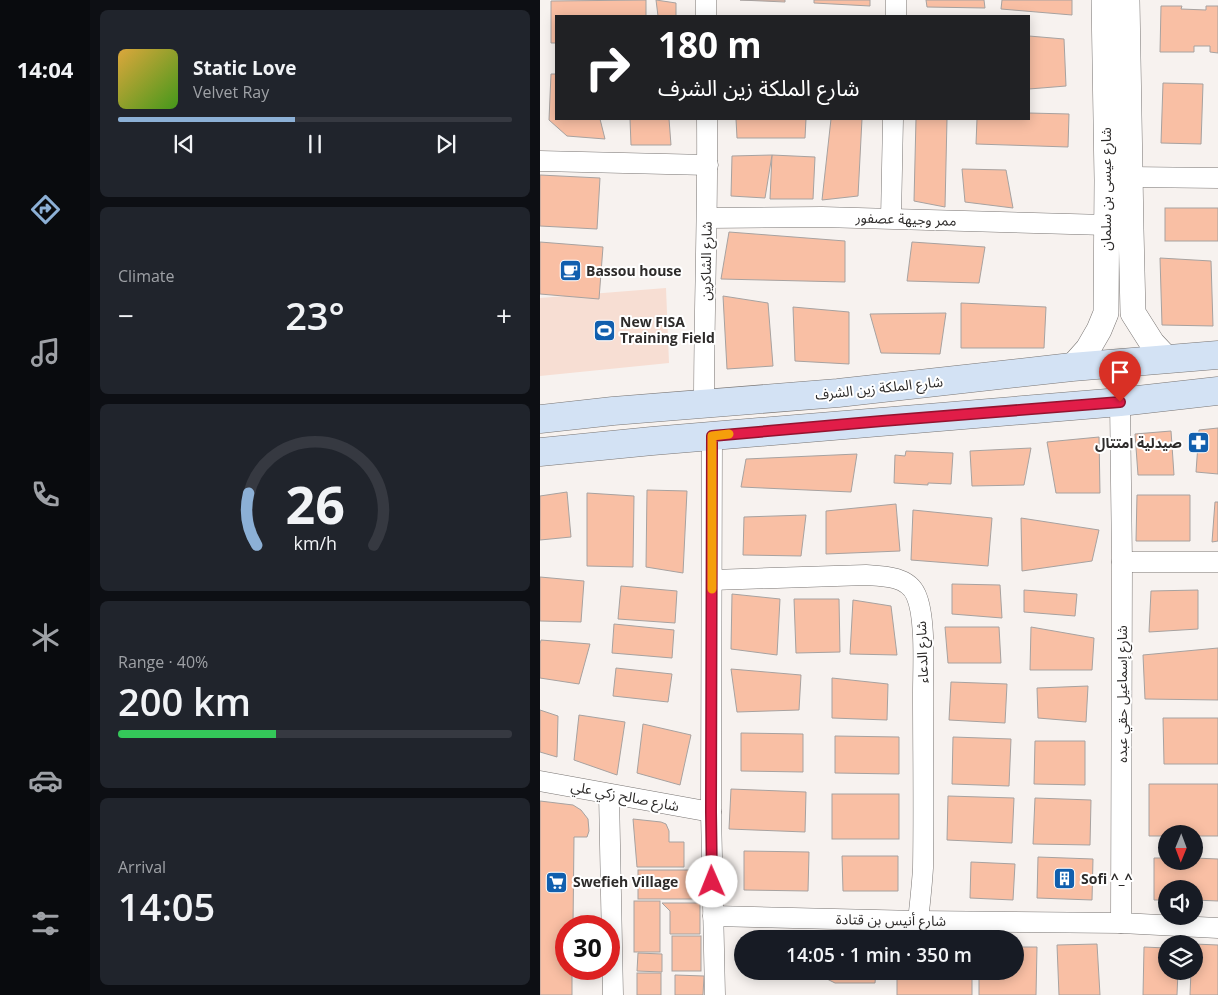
<!DOCTYPE html>
<html lang="en">
<head>
<meta charset="utf-8">
<style>
  :root { --surface:#171b24; --page:#20242c; --text:#f1f3f6; --muted:#9ea1a6; --line:#363941; --accent:#8cb0d6 }
  body { margin:0; font-family:"Open Sans","Noto Sans Arabic",sans-serif; background:var(--page); color:var(--text); height:100vh; display:flex; flex-direction:column; font-size:19px; white-space:nowrap }
  * { box-sizing:border-box; margin:0 }
  p { font-size:16px; color:var(--muted) }
  .icon { flex:none; width:28px; height:28px; fill:none; stroke:currentColor; stroke-width:2; stroke-linecap:round; stroke-linejoin:round }
  .map { position:relative; flex:1; overflow:hidden }
  .panel { display:flex; flex-direction:column; gap:10px; padding:10px; background:#0d0f14; width:450px }
  .panel>* { flex:none }
  .hud { position:absolute; left:15px; top:15px; width:475px; height:105px; border-radius:0px; box-shadow:0 2px 12px #0003; background:#202124; color:#fff; overflow:hidden }
  .needle { width:32px; rotate:181deg }
  .tools { position:absolute; left:618px; top:825px; display:grid; gap:10px }
  .tools a { display:grid; place-items:center; width:45px; height:45px; border-radius:50%; background:var(--surface); box-shadow:0 2px 12px #0003; font-size:25px }
  .speed { position:absolute; left:15px; top:915px; display:flex; gap:10px; font-size:25px; font-weight:700; text-align:center }
  .speed>* { display:grid; place-content:center; width:65px; height:65px; border-radius:50%; background:var(--surface); box-shadow:0 2px 12px #0003; line-height:1 }
  .speed .limit { border:8px solid #d22; background:#fff; color:#111 }
  .pin { position:absolute; display:grid; place-items:center; width:42px; height:42px; color:#fff; margin:-51px -21px; border-radius:50% 50% 50% 0; rotate:-45deg; box-shadow:0 0 5px #0007 }
  .pin .icon { rotate:45deg }
  .me { position:absolute; width:55px; margin:-28px; rotate:359deg; stroke-linejoin:round; filter:drop-shadow(0 0 4px #0008) }
  .turn { display:flex; align-items:center; gap:18px; height:105px; padding:0 20px; font-size:22px }
  .turn .icon { width:65px; height:65px; stroke-width:2.5 }
  .turn b { display:block; font-size:35px; line-height:42px }
  .big { font-size:38px; font-weight:600; line-height:1.1 }
  .panel .widget { flex:1; display:flex; flex-direction:column; justify-content:center; gap:8px; min-width:0; padding:0 18px; border-radius:8px; background:var(--page) }
  .panel .dial { align-items:center; gap:0 }
  .dial svg { height:130px; overflow:visible; fill:none; stroke:var(--line); stroke-width:7; stroke-linecap:round; text-anchor:middle }
  .dial text { fill:var(--text); stroke:none }
  .song { display:flex; align-items:center; gap:15px }
  .cover { width:60px; height:60px; border-radius:8px; background:linear-gradient(135deg,hsl(40 70% 55%),hsl(100 70% 35%)) }
  .played { height:5px; border-radius:2px; background:linear-gradient(90deg,var(--accent) 45%,var(--line) 45%) }
  .keys { display:flex; justify-content:space-around; direction:ltr }
  .heat { display:flex; justify-content:space-between; align-items:center; font-size:28px; direction:ltr }
  .charge { height:8px; border-radius:4px; background:linear-gradient(90deg,#34c759 40%,var(--line) 0) }
  .trip { position:absolute; left:194px; top:930px; width:290px; height:50px; border-radius:25px; background:var(--surface); box-shadow:0 2px 12px #0003; font-weight:600; line-height:50px; text-align:center }
  main { display:flex; flex:1; min-height:0 }
  .dock { display:flex; flex-direction:column; width:90px; justify-content:space-around; align-items:center; background:#090b0e; color:var(--muted) }
  .dock .icon { width:35px; height:35px }
  .dock .active { color:var(--accent) }
  .dock b { font-size:22px; color:var(--text) }
  .map>svg:first-child { display:block }
  .green { fill:#f7ded3 }
  .building { fill:#f9bfa4; stroke:#a7a2a0 }
  .lines { fill:none; stroke-linecap:round; stroke-linejoin:round }
  .minor-casing { stroke:#797573; stroke-width:21 }
  .tertiary-casing { stroke:#797573; stroke-width:26 }
  .secondary-casing { stroke:#797573; stroke-width:29 }
  .minor { stroke:#fff; stroke-width:20 }
  .tertiary { stroke:#fff; stroke-width:25 }
  .secondary { stroke:#d3e2f4; stroke-width:28 }
  .route-casing { stroke:#92132f; stroke-width:12 }
  .route { stroke:#e11d48; stroke-width:9 }
  .slow { stroke:#f59e0b; stroke-width:9 }
  .labels { text-anchor:middle; stroke-width:4; stroke-linejoin:round; paint-order:stroke }
  .street-label { font-size:14px; fill:#2d2b2a; stroke:#fff }
  .poi-label { font-size:14px; font-weight:bold; fill:#2d2b2a; stroke:#fff; text-anchor:start }
</style>
</head>
<body>
<main>
<nav class="dock">
<b>14:04</b>
<svg class="icon active" aria-label="directions" viewBox="0 0 24 24"><path d="M12 3l9 9-9 9-9-9zM9 14v-3h6M13 9l2 2-2 2"/></svg>
<svg class="icon" aria-label="music" viewBox="0 0 24 24"><path d="M9 18V5l10-2v13"/><circle cx="6" cy="18" r="3"/><circle cx="16" cy="16" r="3"/></svg>
<svg class="icon" aria-label="phone" viewBox="0 0 24 24"><path d="M5 4h4l2 5-3 2q2 4 5 5l2-3 5 2v4C11 20 4 13 5 4z"/></svg>
<svg class="icon" aria-label="climate" viewBox="0 0 24 24"><path d="M12 3v18M4 7l16 10M4 17L20 7"/></svg>
<svg class="icon" aria-label="car" viewBox="0 0 24 24"><path d="M5 17H2v-5l4-1 3-4h7l3 4 3 1v5h-3M9 17h6M6 11h13"/><circle cx="7" cy="17" r="2"/><circle cx="17" cy="17" r="2"/></svg>
<svg class="icon" aria-label="filters" viewBox="0 0 24 24"><path d="M4 7h16M4 17h16"/><circle cx="9" cy="7" r="2"/><circle cx="15" cy="17" r="2"/></svg>
</nav>
<section class="panel">
<div class="widget">
<div class="song"><i class="cover"></i><div><b>Static Love</b><p>Velvet Ray</p></div></div>
<div class="played"></div>
<div class="keys"><svg class="icon" aria-label="previous" viewBox="0 0 24 24"><path d="M18 5L8 12l10 7zM5 5v14"/></svg><svg class="icon" aria-label="pause" viewBox="0 0 24 24"><path d="M8 5v14M16 5v14"/></svg><svg class="icon" aria-label="next" viewBox="0 0 24 24"><path d="M6 5l10 7-10 7zM19 5v14"/></svg></div>
</div>
<div class="widget"><p>Climate</p>
<div class="heat"><a>−</a><b class="big">23°</b><a>+</a></div>
</div>
<div class="widget dial"><svg viewBox="0 0 100 80">
<path d="M14 69A42 42 0 1 1 86 69"/>
<path d="M14 69A42 42 0 0 1 9 37" stroke="#8cb0d6"/>
<text x="50" y="56" font-size="32" font-weight="700">26</text>
<text x="50" y="72" font-size="11">km/h</text>
</svg></div>
<div class="widget"><p>Range · 40%</p><b class="big">200 km</b><div class="charge"></div></div>
<div class="widget"><p>Arrival</p><b class="big">14:05</b></div>
</section>
<div class="map">
<svg width="678" height="995" viewBox="0 0 678 995">
  <rect width="100%" height="100%" fill="#f7f2ef"/>
  <polygon class="green" points="126,288 129,363 0,376 0,298"/>
  <g class="building">
    <polygon points="106,0 106,16 16,16 16,43 11,43 11,1"/>
    <polygon points="116,0 136,3 136,16 118,16"/>
    <polygon points="200,0 245,0 245,2"/>
    <polygon points="274,0 330,0 330,6 274,3"/>
    <polygon points="386,0 444,0 445,8 387,7"/>
    <polygon points="462,0 532,0 532,15 461,9"/>
    <polygon points="621,6 642,6 641,9 666,10 666,6 678,6 678,53 670,52 670,46 654,46 654,52 620,52"/>
    <polygon points="489,36 524,39 526,86 489,89"/>
    <polygon points="11,74 16,74 16,119 60,119 65,139 27,136 9,120"/>
    <polygon points="623,83 663,84 661,144 621,143"/>
    <polygon points="489,113 529,114 528,147 436,144 437,119 489,119"/>
    <polygon points="90,119 129,119 131,145 91,145"/>
    <polygon points="196,119 266,119 265,138 197,138"/>
    <polygon points="291,119 322,119 318,196 282,200"/>
    <polygon points="376,119 407,119 405,207 374,201"/>
    <polygon points="232,155 275,157 273,199 230,199"/>
    <polygon points="232,155 225,198 191,196 192,156"/>
    <polygon points="422,169 466,170 473,208 425,202"/>
    <polygon points="0,175 60,178 57,229 0,226"/>
    <rect x="625" y="208" width="53" height="33"/>
    <polygon points="189,232 305,241 305,282 181,279"/>
    <polygon points="0,242 63,247 59,299 0,294"/>
    <polygon points="372,242 445,247 439,283 367,281"/>
    <polygon points="620,258 671,261 673,326 622,325"/>
    <polygon points="183,296 228,303 233,366 187,369"/>
    <polygon points="421,303 506,307 504,348 421,348"/>
    <polygon points="253,307 309,312 309,364 255,361"/>
    <polygon points="406,313 400,354 341,353 330,314"/>
    <polygon points="678,428 678,474 656,472 659,430"/>
    <polygon points="631,431 634,475 598,475 595,434"/>
    <polygon points="559,437 560,493 516,493 507,442"/>
    <polygon points="491,448 484,485 432,486 430,451"/>
    <polygon points="366,451 413,453 411,484 388,483 388,485 354,483 355,455 365,456"/>
    <polygon points="317,454 311,492 201,487 206,459"/>
    <polygon points="107,490 147,491 143,573 106,567"/>
    <polygon points="27,492 31,537 0,540 0,496"/>
    <polygon points="47,493 94,496 93,567 47,566"/>
    <polygon points="597,495 650,495 650,541 596,541"/>
    <polygon points="675,502 678,502 678,541 672,542"/>
    <polygon points="356,504 360,551 286,554 286,511"/>
    <polygon points="373,510 452,518 448,566 371,560"/>
    <polygon points="266,515 261,556 203,555 204,517"/>
    <polygon points="481,518 559,530 552,561 482,571"/>
    <polygon points="0,577 44,581 41,622 0,621"/>
    <polygon points="412,584 460,585 462,618 412,614"/>
    <polygon points="81,586 137,591 135,623 78,619"/>
    <polygon points="484,590 537,594 535,616 484,612"/>
    <polygon points="658,590 658,629 609,632 611,591"/>
    <polygon points="192,594 240,599 237,655 191,649"/>
    <polygon points="254,599 299,599 300,652 256,653"/>
    <polygon points="313,600 351,606 357,655 310,654"/>
    <polygon points="74,624 134,630 132,658 72,653"/>
    <polygon points="405,627 459,627 461,663 408,663"/>
    <polygon points="491,627 554,638 552,670 490,670"/>
    <polygon points="1,640 50,644 39,684 0,678 0,644"/>
    <polygon points="678,648 678,700 605,699 603,655"/>
    <polygon points="76,668 132,674 128,702 73,696"/>
    <polygon points="191,669 261,675 259,710 197,712"/>
    <polygon points="292,678 348,684 347,720 292,718"/>
    <polygon points="411,682 467,684 465,723 409,720"/>
    <polygon points="548,686 546,722 498,718 497,688"/>
    <polygon points="0,710 18,716 17,757 0,752"/>
    <polygon points="39,715 85,722 77,775 34,760"/>
    <polygon points="623,718 678,718 678,764 624,764"/>
    <polygon points="103,724 151,735 140,785 97,773"/>
    <polygon points="201,733 263,734 263,772 201,771"/>
    <polygon points="295,736 359,737 359,774 295,773"/>
    <polygon points="413,737 471,739 469,786 412,784"/>
    <polygon points="495,741 545,741 545,785 494,784"/>
    <polygon points="609,784 678,784 678,836 654,836 654,834 626,834 626,836 609,836"/>
    <polygon points="191,789 266,792 265,832 189,829"/>
    <rect x="292" y="794" width="67" height="45"/>
    <polygon points="408,796 474,798 472,843 407,840"/>
    <polygon points="495,798 551,800 550,845 493,844"/>
    <polygon points="0,801 33,805 41,810 48,819 49,831 47,837 34,837 33,926 26,926 26,969 32,969 32,995 0,995"/>
    <polygon points="93,819 121,822 126,824 129,831 129,842 144,842 144,867 97,867"/>
    <polygon points="204,851 269,852 268,891 204,890"/>
    <polygon points="302,856 358,856 358,891 303,891"/>
    <polygon points="498,857 553,859 552,900 497,898"/>
    <polygon points="614,858 626,858 626,861 654,861 654,858 678,859 678,901 654,900 654,889 626,889 626,900 614,900"/>
    <polygon points="431,862 475,864 473,900 430,898"/>
    <rect x="98" y="870" width="57" height="29"/>
    <rect x="94" y="901" width="26" height="51"/>
    <polygon points="122,903 160,903 160,934 130,934 130,911"/>
    <rect x="132" y="936" width="29" height="35"/>
    <polygon points="557,944 560,995 519,995 517,945"/>
    <polygon points="654,944 678,945 678,995 650,995 651,971 654,971"/>
    <polygon points="475,947 497,947 496,995 439,995 439,971 475,971"/>
    <polygon points="604,947 626,948 626,971 638,971 637,995 603,995"/>
    <polygon points="98,953 122,954 122,972 97,971"/>
    <polygon points="271,971 336,971 335,983 295,983"/>
    <rect x="357" y="971" width="75" height="24"/>
    <rect x="97" y="973" width="24" height="22"/>
    <polygon points="135,975 164,976 163,995 135,995"/>
  </g>
  <g class="lines">
    <defs>
      <g id="minor">
        <polyline points="166,0 166,16"/>
        <polyline points="356,16 356,0"/>
        <polyline points="0,161 168,165"/>
        <polyline points="590,177 678,178"/>
        <polyline points="167,218 282,217 566,225"/>
        <polyline points="351,218 353,119"/>
        <polyline points="580,402 582,562 581,923"/>
        <path d="M164,404C164,309 168,214 167,119"/>
        <polyline points="172,436 171,812 175,995"/>
        <polyline points="582,562 678,562"/>
        <path d="M172,580L326,575C343,576 368,576 376,595C386,617 383,667 383,693C383,751 384,810 383,868C382,885 380,903 378,921"/>
        <polyline points="0,781 171,812"/>
        <polyline points="69,794 73,995"/>
        <polyline points="173,916 378,921 581,923 678,928"/>
      </g>
      <g id="tertiary">
        <polyline points="587,0 591,229 593,313 612,343 627,359"/>
        <polyline points="532,367 548,349 559,330 566,313 567,180 564,0"/>
      </g>
      <g id="secondary">
        <polyline points="0,419 73,411 298,393 532,367 678,355"/>
        <polyline points="0,452 112,441 580,402 678,391"/>
      </g>
    </defs>
    <use href="#minor" class="minor-casing"/>
    <use href="#tertiary" class="tertiary-casing"/>
    <use href="#secondary" class="secondary-casing"/>
    <use href="#minor" class="minor"/>
    <use href="#tertiary" class="tertiary"/>
    <use href="#secondary" class="secondary"/>
  </g>
  <g class="lines">
    <defs>
      <polyline id="route" points="172,882 171,812 172,436 342,421 580,402"/>
    </defs>
    <use href="#route" class="route-casing"/>
    <use href="#route" class="route"/>
    <polyline class="slow" points="172,589 172,436 189,434"/>
  </g>
  <defs>
    <symbol id="cafe-square" viewBox="-11 -11 22 22"><rect x="-9" y="-9" width="18" height="18" rx="4" fill="#115fae" stroke="#fff"/><path d="M-5.5-4.5H6V0H3Q3 3.5 0 3.5H-2.5Q-5.5 3.5-5.5 0ZM3-3.2v2h1.7v-2ZM-6 4.5H4V6H-6Z" fill="#fff"/></symbol>
    <symbol id="stadium-square" viewBox="-11 -11 22 22"><rect x="-9" y="-9" width="18" height="18" rx="4" fill="#115fae" stroke="#fff"/><path d="M0-5a6.5 5 0 1 0 0 10a6.5 5 0 1 0 0-10ZM-3.5-1.8h7v3.6h-7Z" fill="#fff"/></symbol>
    <symbol id="pharmacy-square" viewBox="-11 -11 22 22"><rect x="-9" y="-9" width="18" height="18" rx="4" fill="#115fae" stroke="#fff"/><path d="M-2-6h4v4h4v4h-4v4h-4v-4h-4v-4h4Z" fill="#fff"/></symbol>
    <symbol id="building-square" viewBox="-11 -11 22 22"><rect x="-9" y="-9" width="18" height="18" rx="4" fill="#115fae" stroke="#fff"/><path d="M-4-6H4V6H1V3H-1V6H-4ZM-2.5-4.3h1.7v1.8h-1.7ZM.8-4.3h1.7v1.8H.8ZM-2.5-1h1.7V.8h-1.7ZM.8-1h1.7V.8H.8Z" fill="#fff"/></symbol>
    <symbol id="supermarket-square" viewBox="-11 -11 22 22"><rect x="-9" y="-9" width="18" height="18" rx="4" fill="#115fae" stroke="#fff"/><path d="M-6-5.5h2.5l.6 2H6L4.5 2H-2.5L-4.4-4H-6ZM-1.5 3.2a1.3 1.3 0 1 0 .1 0ZM3 3.2a1.3 1.3 0 1 0 .1 0Z" fill="#fff"/></symbol>
  </defs>
  <g fill-rule="evenodd">
    <use href="#cafe-square" x="18" y="258" width="25" height="25"/>
    <use href="#stadium-square" x="52" y="318" width="25" height="25"/>
    <use href="#pharmacy-square" x="646" y="430" width="25" height="25"/>
    <use href="#building-square" x="512" y="866" width="25" height="25"/>
    <use href="#supermarket-square" x="4" y="870" width="25" height="25"/>
  </g>
  <g class="labels">
    <g class="street-label">
      <text transform="translate(566 189) rotate(-90)" y="5">شارع عيسى بن سلمان</text>
      <text transform="translate(366 219) rotate(2)" y="5">ممر وجيهة عصفور</text>
      <text transform="translate(166 261) rotate(-89)" y="5">شارع الشاكرين</text>
      <text transform="translate(339 388) rotate(-6)" y="5">شارع الملكة زين الشرف</text>
      <text transform="translate(382 652) rotate(-92)" y="5">شارع الدعاء</text>
      <text transform="translate(582 694) rotate(-90)" y="5">شارع إسماعيل حقي عبده</text>
      <text transform="translate(85 796) rotate(11)" y="5">شارع صالح زكي علي</text>
      <text transform="translate(351 920) rotate(1)" y="5">شارع أنيس بن قتادة</text>
    </g>
    <g class="poi-label">
      <text x="46" y="276">Bassou house</text>
      <text x="80" y="327">New FISA<tspan x="80" dy="16">Training Field</tspan></text>
      <text x="642" y="448" text-anchor="end">صيدلية امتتال</text>
      <text x="541" y="884">Sofi ^_^</text>
      <text x="33" y="887">Swefieh Village</text>
    </g>
  </g>
</svg>
<div class="tools">
<a><svg class="needle" viewBox="-14 -14 28 28"><path d="M0-13l5 13h-10z" fill="#e53935"/><path d="M0 13l5-13h-10z" fill="#9ea1a6"/></svg></a>
<a><svg class="icon" aria-label="sound" viewBox="0 0 24 24"><path d="M4 9h4l5-4v14l-5-4H4zM17 9q2 3 0 6"/></svg></a>
<a><svg class="icon" aria-label="layers" viewBox="0 0 24 24"><path d="M12 4l9 5-9 5-9-5zM3 14l9 5 9-5"/></svg></a>
</div>
<div class="speed"><div class="limit">30</div></div>
<div class="pin" style="left:580px;top:402px;background:#d93025"><svg class="icon" aria-label="arrive" viewBox="0 0 24 24"><path d="M6 21V4h12l-3 4 3 4H6"/></svg></div>
<svg class="me" style="left:172px;top:882px" viewBox="-20 -20 40 40"><circle r="19" fill="#fff"/><path d="M0-13L10 11 0 6-10 11z" fill="#e11d48"/></svg>
<div class="trip">14:05 · 1 min · 350 m</div>
<div class="hud">
<div class="turn"><svg class="icon" aria-label="right" viewBox="0 0 24 24"><path d="M7 20v-9h11M14 6l5 5-5 5"/></svg><div><b>180 m</b>شارع الملكة زين الشرف</div></div>
</div>
</div>
</main>
</body>
</html>
